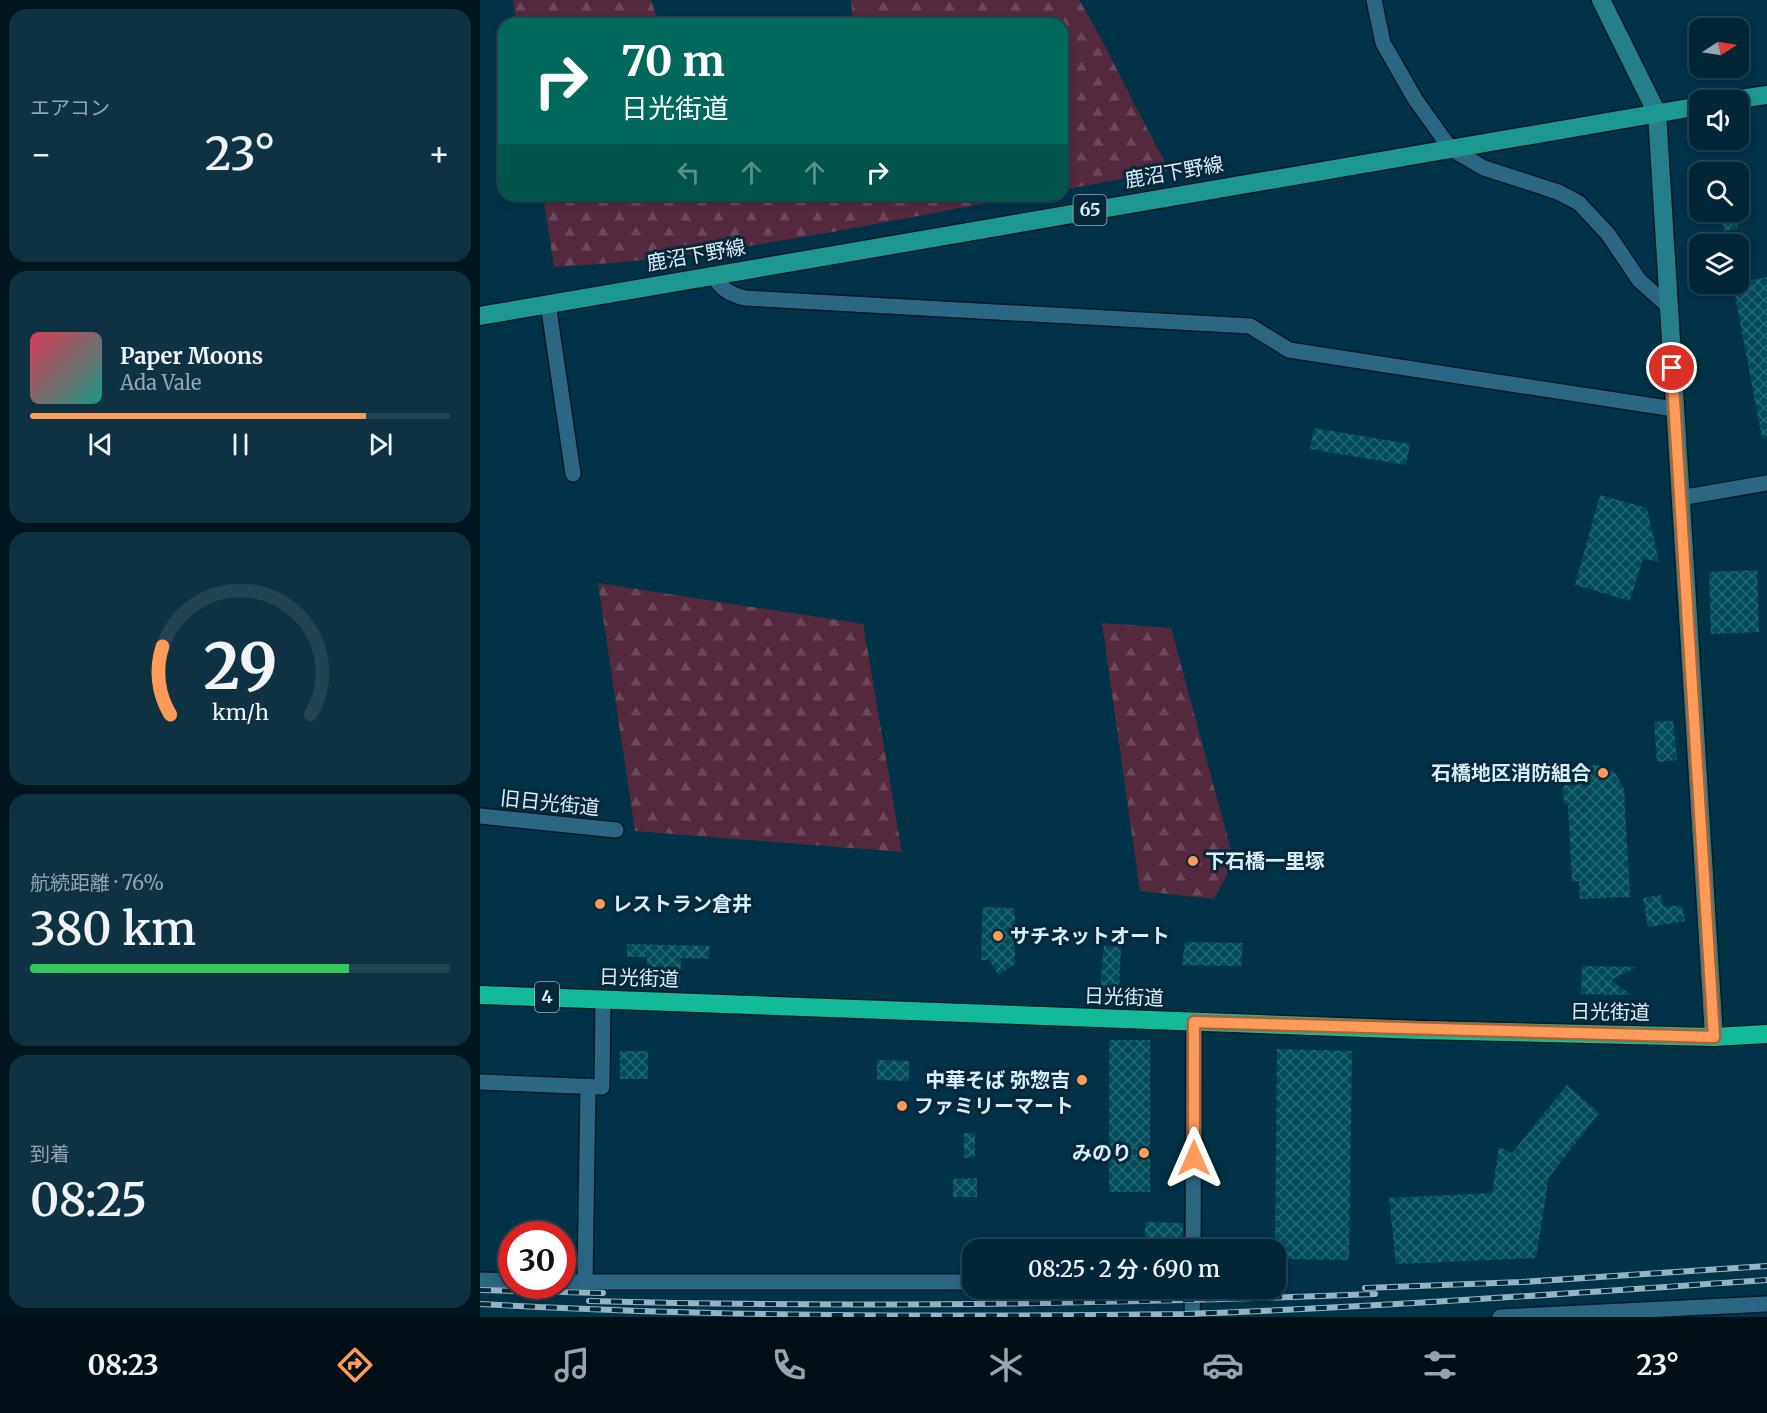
<!DOCTYPE html>
<html lang="ja">
<head>
<meta charset="utf-8">
<style>
  :root { --surface:#012636; --page:#0f3242; --text:#f1f3f6; --muted:#96a5ad; --line:#234351; --accent:#fe9b59 }
  body { margin:0; font-family:Merriweather,"Noto Sans JP",serif; background:var(--page); color:var(--text); height:100vh; display:flex; flex-direction:column; font-size:22px; white-space:nowrap }
  * { box-sizing:border-box; margin:0 }
  p { font-size:20px; color:var(--muted) }
  .icon { flex:none; width:33px; height:33px; fill:none; stroke:currentColor; stroke-width:2; stroke-linecap:round; stroke-linejoin:round }
  .map { position:relative; flex:1; overflow:hidden }
  .drawer { display:flex; flex-direction:column; gap:9px; padding:9px; background:#01151e; width:480px }
  .drawer>* { flex:none }
  .guide { position:absolute; left:18px; top:18px; width:570px; height:183px; border-radius:18px; box-shadow:0 3px 9px #0003,0 0 0 2px var(--line); background:#00695c; color:#fff; overflow:hidden }
  .needle { width:39px; rotate:78deg }
  .tools { position:absolute; left:1209px; top:18px; display:grid; gap:12px }
  .tools a { display:grid; place-items:center; width:60px; height:60px; border-radius:12px; background:var(--surface); box-shadow:0 3px 9px #0003,0 0 0 2px var(--line); font-size:30px }
  .speed { position:absolute; left:18px; top:1221px; display:flex; gap:12px; font-size:30px; font-weight:700; text-align:center }
  .speed>* { display:grid; place-content:center; width:78px; height:78px; border-radius:50%; background:var(--surface); box-shadow:0 3px 9px #0003,0 0 0 2px var(--line); line-height:1 }
  .speed .limit { border:9px solid #d22; background:#fff; color:#111 }
  .pin { position:absolute; display:grid; place-items:center; width:51px; height:51px; color:#fff; margin:-26px; border:3px solid #fff; border-radius:50%; box-shadow:0 2px 6px #0007 }
  .me { position:absolute; width:66px; margin:-33px; rotate:0deg; stroke-linejoin:round; filter:drop-shadow(0 0 4px #0008) }
  .turn { display:flex; align-items:center; gap:21px; height:126px; padding:0 24px; font-size:27px }
  .turn .icon { width:78px; height:78px; stroke-width:2.5 }
  .turn b { display:block; font-size:42px; line-height:51px }
  .lanes { display:flex; align-items:center; height:57px; padding:0 24px; background:#0003; justify-content:center; gap:30px; direction:ltr }
  .lanes .off { opacity:.35 }
  .big { font-size:45px; font-weight:600; line-height:1.1 }
  .drawer .widget { flex:1; display:flex; flex-direction:column; justify-content:center; gap:9px; min-width:0; padding:0 21px; border-radius:18px; background:var(--page) }
  .drawer .dial { align-items:center; gap:0 }
  .dial svg { height:156px; overflow:visible; fill:none; stroke:var(--line); stroke-width:7; stroke-linecap:round; text-anchor:middle }
  .dial text { fill:var(--text); stroke:none }
  .song { display:flex; align-items:center; gap:18px }
  .cover { width:72px; height:72px; border-radius:9px; background:linear-gradient(135deg,hsl(350 70% 55%),hsl(170 70% 35%)) }
  .played { height:6px; border-radius:3px; background:linear-gradient(90deg,var(--accent) 80%,var(--line) 80%) }
  .keys { display:flex; justify-content:space-around; direction:ltr }
  .heat { display:flex; justify-content:space-between; align-items:center; font-size:33px; direction:ltr }
  .charge { height:9px; border-radius:4px; background:linear-gradient(90deg,#34c759 76%,var(--line) 0) }
  .trip { position:absolute; left:482px; top:1239px; width:324px; height:60px; border-radius:18px; background:var(--surface); box-shadow:0 3px 9px #0003,0 0 0 2px var(--line); font-weight:600; line-height:60px; text-align:center }
  .tabs { display:flex; height:96px; justify-content:space-around; align-items:center; background:#000f16; color:var(--muted) }
  .tabs .icon { width:42px; height:42px }
  .tabs .on { color:var(--accent) }
  .tabs b { font-size:27px; color:var(--text) }
  main { display:flex; flex:1; min-height:0 }
  .map>svg:first-child { display:block }
  .forest { fill:url(#forest-firs) }
  .building { fill:url(#building-cross-hatch) }
  .lines { fill:none; stroke-linecap:round; stroke-linejoin:round }
  .street-casing { stroke:#001a28; stroke-width:18 }
  .secondary-casing { stroke:#001a28; stroke-width:21 }
  .primary-casing { stroke:#001a28; stroke-width:21 }
  .highway-casing { stroke:#001a28; stroke-width:21 }
  .street { stroke:#2b6683; stroke-width:15 }
  .secondary { stroke:#247f89; stroke-width:18 }
  .primary { stroke:#1d988f; stroke-width:18 }
  .highway { stroke:#13ba97; stroke-width:18 }
  .rail-casing { stroke:#94b4c3; stroke-width:6 }
  .rail { stroke:#082837; stroke-width:4; stroke-dasharray:11; stroke-linecap:butt }
  .route-casing { stroke:#a5653a; stroke-width:15 }
  .route { stroke:#fe9b59; stroke-width:10 }
  .poi-dot { fill:#fe9b59; stroke:#082837; stroke-width:2 }
  .labels { text-anchor:middle; stroke-width:6; stroke-linejoin:round; paint-order:stroke }
  .shield { fill:#082837; stroke:#99b3c0; stroke-width:1.5 }
  .shield-label { font-size:18px; font-weight:bold; fill:#d7eefb }
  .street-label { font-size:20px; fill:#d7eefb; stroke:#082837 }
  .poi-label { font-size:20px; font-weight:bold; fill:#d7eefb; stroke:#082837; text-anchor:start }
</style>
</head>
<body>
<main>
<section class="drawer">
<div class="widget"><p>エアコン</p>
<div class="heat"><a>−</a><b class="big">23°</b><a>+</a></div>
</div>
<div class="widget">
<div class="song"><i class="cover"></i><div><b>Paper Moons</b><p>Ada Vale</p></div></div>
<div class="played"></div>
<div class="keys"><svg class="icon" aria-label="previous" viewBox="0 0 24 24"><path d="M18 5L8 12l10 7zM5 5v14"/></svg><svg class="icon" aria-label="pause" viewBox="0 0 24 24"><path d="M8 5v14M16 5v14"/></svg><svg class="icon" aria-label="next" viewBox="0 0 24 24"><path d="M6 5l10 7-10 7zM19 5v14"/></svg></div>
</div>
<div class="widget dial"><svg viewBox="0 0 100 80">
<path d="M14 69A42 42 0 1 1 86 69"/>
<path d="M14 69A42 42 0 0 1 10 34" stroke="#fe9b59"/>
<text x="50" y="56" font-size="32" font-weight="700">29</text>
<text x="50" y="72" font-size="11">km/h</text>
</svg></div>
<div class="widget"><p>航続距離 · 76%</p><b class="big">380 km</b><div class="charge"></div></div>
<div class="widget"><p>到着</p><b class="big">08:25</b></div>
</section>
<div class="map">
<svg width="1287" height="1317" viewBox="0 0 1287 1317">
  <defs>
    <pattern id="forest-firs" width="22" height="20" patternUnits="userSpaceOnUse" patternTransform="scale(1.5)"><rect width="22" height="20" fill="#55293d"/><path d="M5 1l3.5 6h-7zM16 11l3.5 6h-7z" fill="#6d485a"/></pattern>
    <pattern id="building-cross-hatch" width="8" height="8" patternUnits="userSpaceOnUse" patternTransform="scale(1.5)"><rect width="8" height="8" fill="#004d59"/><path d="M0 0l8 8M0 8l8-8" fill="none" stroke="#246772"/></pattern>
  </defs>
  <rect width="100%" height="100%" fill="#013348"/>
  <g class="forest">
    <polygon points="33,0 171,0 179,24 37,24"/>
    <path d="M371,0H599C633,56 657,114 690,170L582,190V24H373Z"/>
    <path d="M63,195H552C393,223 235,259 74,267Z"/>
    <polygon points="118,583 383,624 422,852 155,831"/>
    <polygon points="622,623 691,628 754,861 734,899 660,891"/>
  </g>
  <g class="building">
    <polygon points="1240,212 1255,212 1258,229 1244,231"/>
    <polygon points="1287,277 1287,437 1282,438 1253,284"/>
    <polygon points="834,428 930,444 926,465 830,449"/>
    <polygon points="1120,495 1167,508 1179,562 1163,558 1150,601 1095,585"/>
    <polygon points="1277,570 1279,632 1231,634 1229,572"/>
    <polygon points="1193,721 1197,760 1177,762 1174,722"/>
    <polygon points="1116,764 1136,774 1144,789 1150,897 1100,899 1099,881 1092,882 1088,805 1084,803 1083,788 1095,770"/>
    <polygon points="1181,895 1183,907 1202,905 1205,921 1168,927 1163,898"/>
    <polygon points="503,907 535,908 535,964 519,975 509,960 501,960"/>
    <polygon points="705,942 763,943 761,966 702,965"/>
    <polygon points="147,944 229,946 229,959 201,958 200,983 167,983 167,957 147,957"/>
    <polygon points="624,946 641,947 639,990 620,990"/>
    <polygon points="1102,966 1157,967 1131,980 1151,995 1101,994"/>
    <rect x="629" y="1040" width="41" height="152"/>
    <polygon points="797,1049 872,1051 869,1260 795,1259"/>
    <rect x="140" y="1051" width="28" height="28"/>
    <polygon points="397,1060 429,1061 429,1081 397,1080"/>
    <polygon points="1087,1085 1119,1113 1069,1177 1056,1258 916,1264 909,1198 1012,1193 1019,1147 1032,1153"/>
    <polygon points="484,1133 495,1133 495,1157 484,1158"/>
    <polygon points="497,1178 497,1197 473,1197 473,1179"/>
    <polygon points="665,1222 703,1223 702,1250 665,1250"/>
  </g>
  <g class="lines">
    <defs>
      <g id="street">
        <polyline points="894,0 903,43 935,99 970,148 1004,168 1078,192 1099,203 1128,234 1159,280 1190,308"/>
        <path d="M233,275C241,289 249,294 265,298L770,326L809,350L1194,409"/>
        <polyline points="68,303 93,474"/>
        <polyline points="1200,498 1287,483"/>
        <polyline points="0,816 136,830"/>
        <polyline points="0,1082 122,1087 123,999"/>
        <polyline points="713,1250 714,1022"/>
        <polyline points="0,1280 32,1281"/>
        <polyline points="82,1281 105,1282 108,1086"/>
        <polyline points="105,1282 492,1282"/>
        <polyline points="712,1317 713,1288"/>
        <polyline points="1020,1317 1287,1304"/>
      </g>
      <polyline id="secondary" points="1121,0 1177,113 1234,1037"/>
      <g id="primary">
        <polyline points="1253,100 1287,95"/>
        <polyline points="0,316 1220,106"/>
      </g>
      <polyline id="highway" points="0,995 939,1030 1234,1037 1287,1034"/>
    </defs>
    <use href="#street" class="street-casing"/>
    <use href="#secondary" class="secondary-casing"/>
    <use href="#primary" class="primary-casing"/>
    <use href="#highway" class="highway-casing"/>
    <use href="#street" class="street"/>
    <use href="#secondary" class="secondary"/>
    <use href="#primary" class="primary"/>
    <use href="#highway" class="highway"/>
    <defs>
      <g id="rail">
        <polyline points="885,1288 1042,1282 1287,1266"/>
        <polyline points="0,1290 123,1293"/>
        <path d="M109,1301C370,1308 633,1304 895,1294"/>
        <path d="M0,1304C234,1317 471,1317 705,1314C899,1307 1093,1293 1287,1280"/>
      </g>
    </defs>
    <use href="#rail" class="rail-casing"/>
    <use href="#rail" class="rail"/>
  </g>
  <g class="lines">
    <defs>
      <polyline id="route" points="714,1158 714,1022 1234,1037 1192,368"/>
    </defs>
    <use href="#route" class="route-casing"/>
    <use href="#route" class="route"/>
  </g>
  <g class="poi-dot">
    <circle cx="1123" cy="773" r="6"/>
    <circle cx="713" cy="861" r="6"/>
    <circle cx="120" cy="904" r="6"/>
    <circle cx="518" cy="936" r="6"/>
    <circle cx="602" cy="1080" r="6"/>
    <circle cx="422" cy="1106" r="6"/>
    <circle cx="664" cy="1153" r="6"/>
  </g>
  <g class="labels">
    <g class="shield">
      <rect x="593.5" y="195" width="33" height="30" rx="4.5"/>
      <rect x="55" y="982" width="24" height="30" rx="4.5"/>
    </g>
    <g class="shield-label">
      <text x="610" y="216">65</text>
      <text x="67" y="1003">4</text>
    </g>
    <g class="street-label">
      <text transform="translate(694 172) rotate(-10)" y="7">鹿沼下野線</text>
      <text transform="translate(216 255) rotate(-10)" y="7">鹿沼下野線</text>
      <text transform="translate(70 803) rotate(6)" y="7">旧日光街道</text>
      <text transform="translate(159 978) rotate(2)" y="7">日光街道</text>
      <text transform="translate(644 997) rotate(2)" y="7">日光街道</text>
      <text transform="translate(1130 1012) rotate(1)" y="7">日光街道</text>
    </g>
    <g class="poi-label">
      <text x="1111" y="780" text-anchor="end">石橋地区消防組合</text>
      <text x="725" y="868">下石橋一里塚</text>
      <text x="132" y="911">レストラン倉井</text>
      <text x="530" y="943">サチネットオート</text>
      <text x="590" y="1087" text-anchor="end">中華そば 弥惣吉</text>
      <text x="434" y="1113">ファミリーマート</text>
      <text x="652" y="1160" text-anchor="end">みのり</text>
    </g>
  </g>
</svg>
<div class="tools">
<a><svg class="needle" viewBox="-14 -14 28 28"><path d="M0-13l5 13h-10z" fill="#e53935"/><path d="M0 13l5-13h-10z" fill="#96a5ad"/></svg></a>
<a><svg class="icon" aria-label="sound" viewBox="0 0 24 24"><path d="M4 9h4l5-4v14l-5-4H4zM17 9q2 3 0 6"/></svg></a>
<a><svg class="icon" aria-label="search" viewBox="0 0 24 24"><circle cx="10" cy="10" r="6"/><path d="M15 15l6 6"/></svg></a>
<a><svg class="icon" aria-label="layers" viewBox="0 0 24 24"><path d="M12 4l9 5-9 5-9-5zM3 14l9 5 9-5"/></svg></a>
</div>
<div class="speed"><div class="limit">30</div></div>
<div class="pin" style="left:1192px;top:368px;background:#d93025"><svg class="icon" aria-label="arrive" viewBox="0 0 24 24"><path d="M6 21V4h12l-3 4 3 4H6"/></svg></div>
<svg class="me" style="left:714px;top:1158px" viewBox="-20 -20 40 40"><path d="M0-17L14 15 0 8-14 15z" fill="#fe9b59" stroke="#fff" stroke-width="4"/></svg>
<div class="trip">08:25 · 2 分 · 690 m</div>
<div class="guide">
<div class="turn"><svg class="icon" aria-label="right" viewBox="0 0 24 24"><path d="M7 20v-9h11M14 6l5 5-5 5"/></svg><div><b>70 m</b>日光街道</div></div>
<div class="lanes"><svg class="icon off" aria-label="left" viewBox="0 0 24 24"><path d="M17 20v-9H6M10 6l-5 5 5 5"/></svg><svg class="icon off" aria-label="ahead" viewBox="0 0 24 24"><path d="M12 20V5M6 11l6-6 6 6"/></svg><svg class="icon off" aria-label="ahead" viewBox="0 0 24 24"><path d="M12 20V5M6 11l6-6 6 6"/></svg><svg class="icon" aria-label="right" viewBox="0 0 24 24"><path d="M7 20v-9h11M14 6l5 5-5 5"/></svg></div>
</div>
</div>
</main>
<nav class="tabs">
<b>08:23</b>
<svg class="icon on" aria-label="directions" viewBox="0 0 24 24"><path d="M12 3l9 9-9 9-9-9zM9 14v-3h6M13 9l2 2-2 2"/></svg>
<svg class="icon" aria-label="music" viewBox="0 0 24 24"><path d="M9 18V5l10-2v13"/><circle cx="6" cy="18" r="3"/><circle cx="16" cy="16" r="3"/></svg>
<svg class="icon" aria-label="phone" viewBox="0 0 24 24"><path d="M5 4h4l2 5-3 2q2 4 5 5l2-3 5 2v4C11 20 4 13 5 4z"/></svg>
<svg class="icon" aria-label="climate" viewBox="0 0 24 24"><path d="M12 3v18M4 7l16 10M4 17L20 7"/></svg>
<svg class="icon" aria-label="car" viewBox="0 0 24 24"><path d="M5 17H2v-5l4-1 3-4h7l3 4 3 1v5h-3M9 17h6M6 11h13"/><circle cx="7" cy="17" r="2"/><circle cx="17" cy="17" r="2"/></svg>
<svg class="icon" aria-label="filters" viewBox="0 0 24 24"><path d="M4 7h16M4 17h16"/><circle cx="9" cy="7" r="2"/><circle cx="15" cy="17" r="2"/></svg>
<b>23°</b>
</nav>
</body>
</html>
